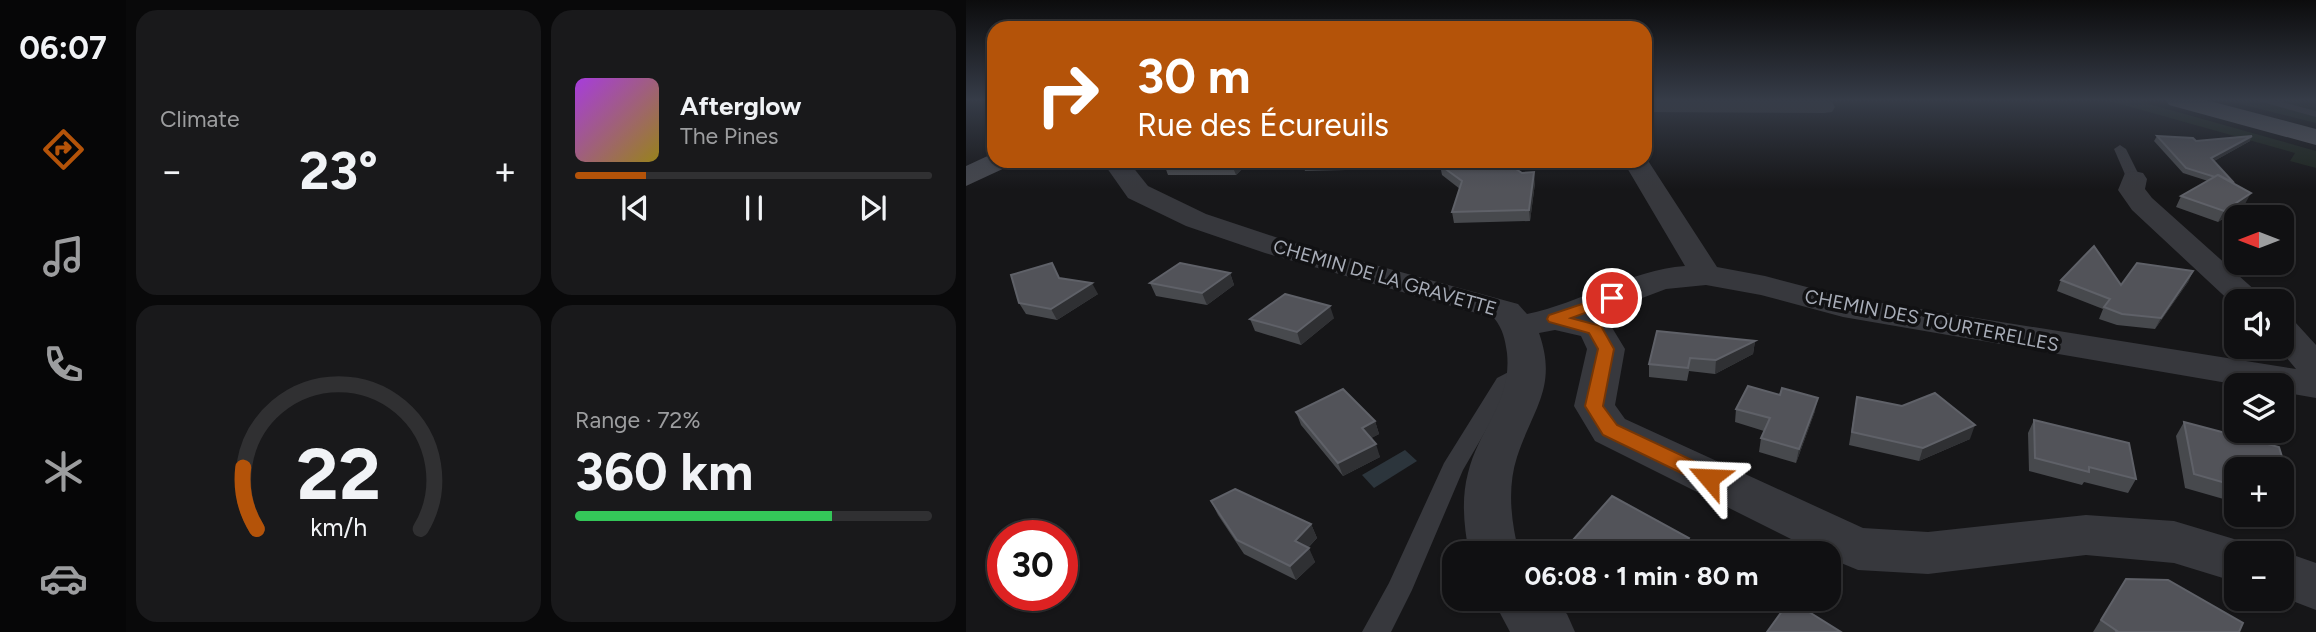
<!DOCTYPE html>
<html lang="en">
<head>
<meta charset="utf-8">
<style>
  :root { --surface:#101012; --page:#19191b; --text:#f1f3f6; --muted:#9c9d9f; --line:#303032; --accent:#b45309 }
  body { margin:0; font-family:Figtree,sans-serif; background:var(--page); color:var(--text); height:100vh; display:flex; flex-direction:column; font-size:26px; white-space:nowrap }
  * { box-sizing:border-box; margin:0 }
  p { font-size:23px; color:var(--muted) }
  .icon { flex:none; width:38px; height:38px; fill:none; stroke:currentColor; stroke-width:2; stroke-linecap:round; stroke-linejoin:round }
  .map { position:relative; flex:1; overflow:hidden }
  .panel { display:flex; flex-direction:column; gap:10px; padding:10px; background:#09090a; width:840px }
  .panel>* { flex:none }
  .hud { position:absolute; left:21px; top:21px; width:665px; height:147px; border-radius:21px; box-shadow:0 2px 5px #0004,0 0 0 2px var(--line); background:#b45309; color:#fff; overflow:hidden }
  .needle { width:46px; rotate:270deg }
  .controls { position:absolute; left:1258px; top:205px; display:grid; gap:14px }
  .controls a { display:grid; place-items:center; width:70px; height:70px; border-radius:14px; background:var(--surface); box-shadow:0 2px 5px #0004,0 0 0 2px var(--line); font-size:35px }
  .speed { position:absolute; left:21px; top:520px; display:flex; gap:14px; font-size:35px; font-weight:700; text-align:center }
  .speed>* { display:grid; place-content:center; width:91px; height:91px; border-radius:50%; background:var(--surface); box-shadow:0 2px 5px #0004,0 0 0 2px var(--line); line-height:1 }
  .speed .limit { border:10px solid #d22; background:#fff; color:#111 }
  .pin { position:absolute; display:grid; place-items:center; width:60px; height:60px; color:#fff; margin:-30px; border:4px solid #fff; border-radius:50%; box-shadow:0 2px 7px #0007 }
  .me { position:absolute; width:77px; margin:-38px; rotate:296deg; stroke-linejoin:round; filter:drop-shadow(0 0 5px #0008) }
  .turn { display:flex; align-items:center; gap:24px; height:147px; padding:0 35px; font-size:32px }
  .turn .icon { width:91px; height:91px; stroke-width:2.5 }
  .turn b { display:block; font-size:49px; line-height:60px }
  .big { font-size:52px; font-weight:700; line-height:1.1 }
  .panel .tile { flex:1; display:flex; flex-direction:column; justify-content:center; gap:10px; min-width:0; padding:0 24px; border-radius:21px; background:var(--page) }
  .panel .dial { align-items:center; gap:0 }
  .dial svg { height:182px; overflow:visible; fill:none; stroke:var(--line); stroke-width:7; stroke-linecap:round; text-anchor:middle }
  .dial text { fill:var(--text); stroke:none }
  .song { display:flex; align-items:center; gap:21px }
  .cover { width:84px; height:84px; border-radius:10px; background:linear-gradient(135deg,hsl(280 70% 55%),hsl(50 70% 35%)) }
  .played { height:7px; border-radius:4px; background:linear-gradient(90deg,var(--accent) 20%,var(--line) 20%) }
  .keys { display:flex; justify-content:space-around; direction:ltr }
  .heat { display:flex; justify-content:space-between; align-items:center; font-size:38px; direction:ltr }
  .charge { height:10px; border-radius:5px; background:linear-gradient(90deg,#34c759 72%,var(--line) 0) }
  .panel .tiles { flex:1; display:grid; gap:10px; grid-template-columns:repeat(2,1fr) }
  .trip { position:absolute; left:476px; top:541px; width:399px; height:70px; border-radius:21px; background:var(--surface); box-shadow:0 2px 5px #0004,0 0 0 2px var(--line); font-weight:700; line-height:70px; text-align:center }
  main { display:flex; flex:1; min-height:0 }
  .dock { display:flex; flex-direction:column; width:126px; justify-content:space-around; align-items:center; background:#060607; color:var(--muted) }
  .dock .icon { width:49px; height:49px }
  .dock .selected { color:var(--accent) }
  .dock b { font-size:32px; color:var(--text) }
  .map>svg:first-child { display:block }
  .green { fill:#1e261f }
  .water { fill:#2c353c }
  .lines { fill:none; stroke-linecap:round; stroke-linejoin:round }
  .service { fill:#37383d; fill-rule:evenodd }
  .minor { fill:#37383d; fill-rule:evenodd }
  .secondary { fill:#45474d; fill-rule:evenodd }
  .primary { fill:#53555c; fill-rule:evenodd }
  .wall { fill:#47494d }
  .shaded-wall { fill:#2f3033 }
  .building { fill:#525359; stroke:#5f6168; stroke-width:2 }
  .route { fill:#b45309; stroke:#753606; stroke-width:2 }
  .labels { text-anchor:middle; stroke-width:7; stroke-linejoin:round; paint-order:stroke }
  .street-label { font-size:19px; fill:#a8adb8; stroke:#111113 }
</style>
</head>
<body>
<main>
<nav class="dock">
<b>06:07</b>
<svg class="icon selected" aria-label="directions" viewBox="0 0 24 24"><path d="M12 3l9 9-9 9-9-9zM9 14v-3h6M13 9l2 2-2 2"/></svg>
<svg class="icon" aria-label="music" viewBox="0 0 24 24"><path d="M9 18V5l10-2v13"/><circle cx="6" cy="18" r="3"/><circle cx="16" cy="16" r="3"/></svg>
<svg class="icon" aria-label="phone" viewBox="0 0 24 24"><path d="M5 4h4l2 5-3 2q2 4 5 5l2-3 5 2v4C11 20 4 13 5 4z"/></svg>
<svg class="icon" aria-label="climate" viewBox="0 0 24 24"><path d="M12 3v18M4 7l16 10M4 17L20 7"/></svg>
<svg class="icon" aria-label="car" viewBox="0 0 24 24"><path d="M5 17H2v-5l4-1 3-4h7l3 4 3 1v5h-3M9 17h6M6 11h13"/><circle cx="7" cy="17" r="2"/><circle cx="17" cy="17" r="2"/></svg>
</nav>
<section class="panel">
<div class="tiles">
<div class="tile"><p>Climate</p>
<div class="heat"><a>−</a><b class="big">23°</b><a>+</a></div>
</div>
<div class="tile">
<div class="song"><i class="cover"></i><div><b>Afterglow</b><p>The Pines</p></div></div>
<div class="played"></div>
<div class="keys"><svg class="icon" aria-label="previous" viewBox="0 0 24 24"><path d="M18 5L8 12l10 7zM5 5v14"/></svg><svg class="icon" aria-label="pause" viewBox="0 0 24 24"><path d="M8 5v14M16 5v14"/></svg><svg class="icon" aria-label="next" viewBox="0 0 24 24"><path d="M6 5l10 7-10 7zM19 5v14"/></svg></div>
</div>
<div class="tile dial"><svg viewBox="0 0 100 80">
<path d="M14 69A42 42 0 1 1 86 69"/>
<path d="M14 69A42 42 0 0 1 8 42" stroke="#b45309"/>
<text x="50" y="56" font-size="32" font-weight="700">22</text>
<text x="50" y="72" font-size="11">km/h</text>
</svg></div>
<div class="tile"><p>Range · 72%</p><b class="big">360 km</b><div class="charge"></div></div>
</div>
</section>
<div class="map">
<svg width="1350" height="632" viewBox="0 0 1350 632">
  <rect width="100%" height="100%" fill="#161618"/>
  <g class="green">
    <polygon points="1140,100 1169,100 1350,151 1350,168 1324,161 1329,153"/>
    <polygon points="1258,100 1350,100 1350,123"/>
  </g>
  <polygon class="water" points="439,450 451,461 408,488 396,475"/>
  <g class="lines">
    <g class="service">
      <polygon points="1289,100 1309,100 1350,111 1350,117"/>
      <polygon points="1154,145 1160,149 1175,179 1173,182 1168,183 1161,179 1148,149"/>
      <polygon points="558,364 565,366 568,370 545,387 497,470 446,590 425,632 396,632 423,583 478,463 531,378"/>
    </g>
    <g class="minor">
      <polygon points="679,100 858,101 866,102 869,107 866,112 858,113 679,112"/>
      <path d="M679,156L751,267L799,276L879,297L1330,369L1311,346H1316V319L1329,322L1350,345V398L1316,392V385H1273L877,317L795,295L740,285L700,289L626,317L642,321L659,349L649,405L659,419L897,528L962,532L1120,515L1208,521L1288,545L1292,553H1270V582L1208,563L1120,555L962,574L892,570L863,558V553H853L629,441L608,406L621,349L615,336L589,330L573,333C592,387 567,408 551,457C541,488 545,521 553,553H503C498,527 495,499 502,473C513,428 546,402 541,353C539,339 537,329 528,318L299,253L220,226L162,198L136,161H162L182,186L240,214L321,241L552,304L561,314C615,303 664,270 719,266L657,161H679Z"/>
      <polygon points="1168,171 1177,173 1181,179 1179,189 1186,198 1301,301 1270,301 1270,307 1166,210 1152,190 1159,173"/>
      <polygon points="1316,551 1350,563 1350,610 1316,597 1316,553 1310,553"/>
      <polygon points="526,598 584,598 601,614 609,632 544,632"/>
    </g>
    <polygon class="secondary" points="28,153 28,161 45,161 41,167 0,186 0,166"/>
    <polygon class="primary" points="1200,100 1240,100 1350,129 1350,145 1203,105"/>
  </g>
  <g class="wall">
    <polygon points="1191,136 1230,141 1284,141 1248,161 1279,204 1252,222 1210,207 1215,196 1242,181 1217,173 1188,141"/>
    <polygon points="284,161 270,175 202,175 198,164"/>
    <polygon points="336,161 386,161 380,170 339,171"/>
    <polygon points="474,165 569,183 564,221 488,223 486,212 494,189 476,175"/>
    <polygon points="1227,271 1222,282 1189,329 1151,325 1133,319 1137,309 1091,291 1095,280 1155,285"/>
    <polygon points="264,273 268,285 241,305 190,296 184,283"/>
    <polygon points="94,278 132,294 91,320 60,314 53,303"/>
    <polygon points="368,318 335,345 289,331 284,319"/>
    <polygon points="789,341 787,354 749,374 723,371 721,381 683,377 683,364"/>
    <polygon points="891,397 1004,439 953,461 883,445"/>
    <polygon points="770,409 849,411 830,463 793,452 795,438 798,431 769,422"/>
    <polygon points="330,412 409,421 413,434 405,438 414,457 377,476 335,425"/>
    <polygon points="1068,420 1170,479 1162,493 1118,482 1116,485 1063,471 1062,433"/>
    <polygon points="1218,422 1313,447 1322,476 1316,484 1316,469 1270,469 1270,499 1268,502 1219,488 1210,436"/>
    <polygon points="646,496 722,552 722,553 599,553 599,549"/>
    <polygon points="245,501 345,524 351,538 342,548 349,562 330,580 278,554 252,515"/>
    <polygon points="1160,579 1273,632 1127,632"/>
  </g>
  <g class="shaded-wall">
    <polygon points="1286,136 1284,141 1243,164 1245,158"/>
    <polygon points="270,161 284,161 270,175 266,165"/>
    <polygon points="378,161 386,161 380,170"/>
    <polygon points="568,172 569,183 564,221 563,210"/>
    <polygon points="1285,193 1279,204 1252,222 1258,211"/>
    <polygon points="1227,271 1222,282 1189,329 1195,318"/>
    <polygon points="264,273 268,285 241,305 236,293"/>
    <polygon points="126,283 132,294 91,320 85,309"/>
    <polygon points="364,306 368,318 335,345 331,332"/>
    <polygon points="789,341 787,354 749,374 750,360"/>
    <polygon points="852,398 849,411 830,463 833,449"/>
    <polygon points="409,421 413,434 400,441 396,428"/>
    <polygon points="1009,425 1004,439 953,461 957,448"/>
    <polygon points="410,444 414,457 377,476 372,463"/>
    <polygon points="345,524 351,538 335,555 329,541"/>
    <polygon points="723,538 722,553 713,553"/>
    <polygon points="343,548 349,562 330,580 324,566"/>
  </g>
  <g class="building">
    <polygon points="1191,136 1227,138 1230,141 1286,136 1245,158 1268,183 1252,175 1249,177 1220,168"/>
    <polygon points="203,161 270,161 266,165 198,164"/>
    <polygon points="489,161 538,161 556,173 568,172 563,210 486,212 496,181 474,165"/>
    <polygon points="1252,175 1285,193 1258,211 1215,196"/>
    <polygon points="1128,246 1155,285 1171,263 1227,271 1195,318 1156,314 1138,307 1144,299 1095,280"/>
    <polygon points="86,263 93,278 126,283 85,309 53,303 45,275"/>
    <polygon points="214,263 264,273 236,293 184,283"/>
    <polygon points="319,294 364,306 331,332 284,319"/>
    <polygon points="691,331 789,341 750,360 724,358 722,368 683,364"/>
    <polygon points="782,386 814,395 816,388 852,398 833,449 795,438 804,418 770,409"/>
    <polygon points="377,389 409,421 396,428 410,444 372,463 330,412"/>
    <polygon points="969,393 1009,425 957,448 886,432 891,397 936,406"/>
    <polygon points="1068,420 1163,443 1170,479 1123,467 1123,472 1069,458"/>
    <polygon points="1218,422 1313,447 1322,476 1316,474 1316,469 1298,469 1272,462 1274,469 1270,469 1270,486 1228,474"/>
    <polygon points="269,489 345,524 329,541 343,548 324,566 271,540 245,501"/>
    <polygon points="646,496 723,538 713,553 666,553 659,550 657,553 606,553 599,549"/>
    <polygon points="1160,579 1202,580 1277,623 1273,632 1150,632 1151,631 1135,620"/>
    <polygon points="824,600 875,632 801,632"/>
  </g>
  <linearGradient id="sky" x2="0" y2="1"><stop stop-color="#0c0c0d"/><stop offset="0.53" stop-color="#363c48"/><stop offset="1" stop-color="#363c48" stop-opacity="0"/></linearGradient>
  <rect width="1350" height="189" fill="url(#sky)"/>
  <polygon class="route" points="646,294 652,295 654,298 652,301 605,318 635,326 648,349 637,406 651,425 751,472 754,478 751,483 743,485 736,483 637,435 619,406 632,349 623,333 583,322 581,319 583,315"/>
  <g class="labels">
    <g class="street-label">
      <text transform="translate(419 277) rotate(16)" y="7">CHEMIN DE LA GRAVETTE</text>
      <text transform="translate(966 320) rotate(11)" y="7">CHEMIN DES TOURTERELLES</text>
    </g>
  </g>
</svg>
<div class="controls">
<a><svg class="needle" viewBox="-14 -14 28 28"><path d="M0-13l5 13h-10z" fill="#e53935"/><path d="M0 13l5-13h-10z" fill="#9c9d9f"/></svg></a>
<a><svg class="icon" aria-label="sound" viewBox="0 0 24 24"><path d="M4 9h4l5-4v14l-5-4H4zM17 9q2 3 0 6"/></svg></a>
<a><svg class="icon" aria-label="layers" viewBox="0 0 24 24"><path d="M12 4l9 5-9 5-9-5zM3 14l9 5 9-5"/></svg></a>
<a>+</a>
<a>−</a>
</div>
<div class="speed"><div class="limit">30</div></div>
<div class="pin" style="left:646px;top:298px;background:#d93025"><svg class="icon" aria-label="arrive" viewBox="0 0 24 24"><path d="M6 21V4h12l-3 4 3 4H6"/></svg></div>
<svg class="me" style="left:743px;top:478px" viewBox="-20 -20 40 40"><path d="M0-17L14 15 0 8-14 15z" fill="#b45309" stroke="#fff" stroke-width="4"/></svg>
<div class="trip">06:08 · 1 min · 80 m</div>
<div class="hud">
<div class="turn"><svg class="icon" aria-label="right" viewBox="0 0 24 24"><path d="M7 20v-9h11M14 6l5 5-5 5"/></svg><div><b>30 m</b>Rue des Écureuils</div></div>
</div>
</div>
</main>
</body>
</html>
